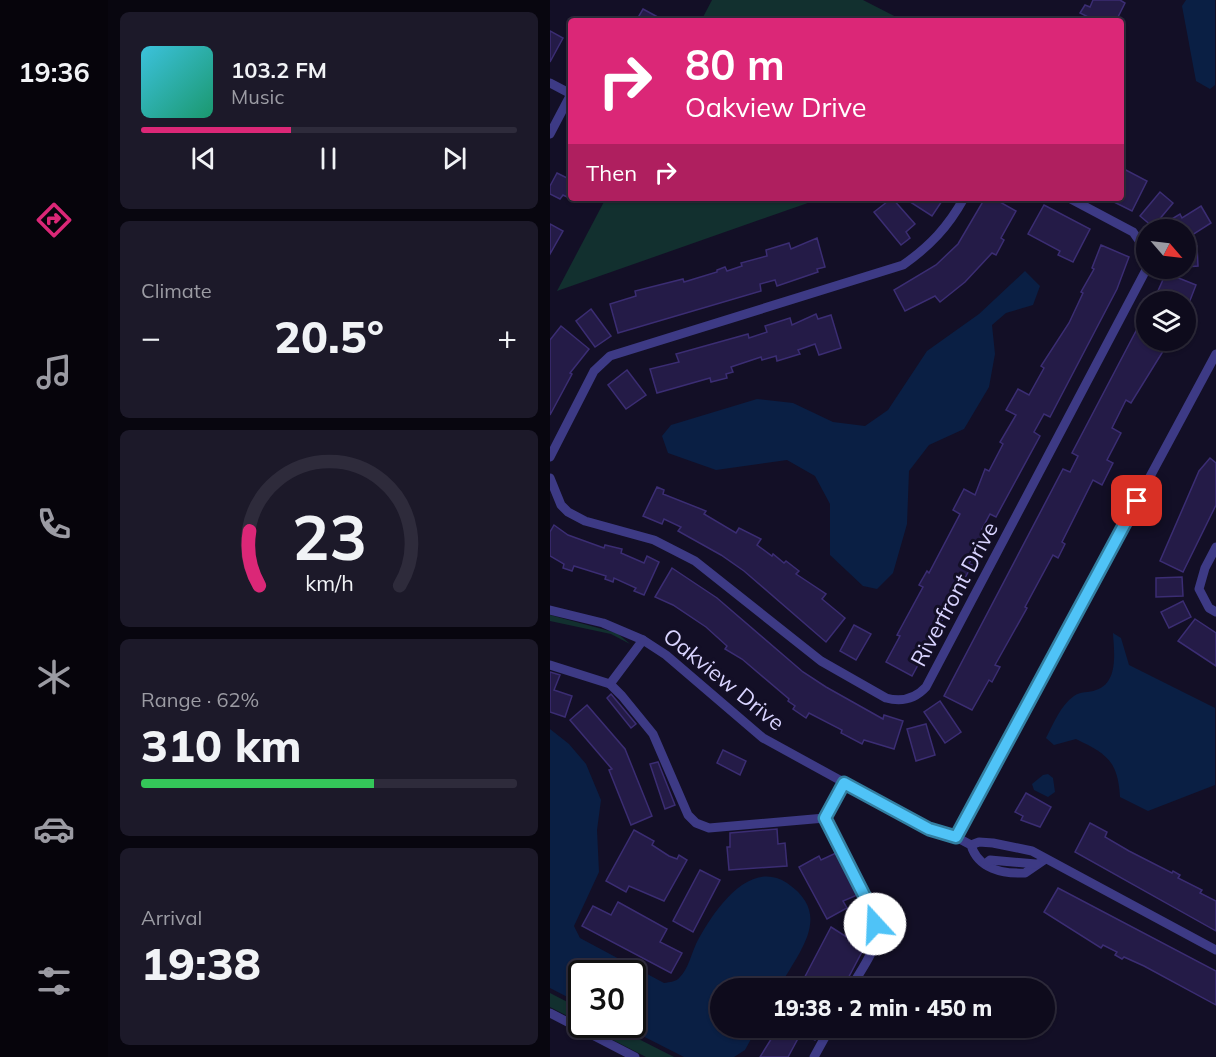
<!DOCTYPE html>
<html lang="en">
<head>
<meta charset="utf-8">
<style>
  :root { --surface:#0e0b1c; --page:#1c1929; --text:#f1f3f6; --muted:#9b9ba3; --line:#2e2b3b; --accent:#db2777 }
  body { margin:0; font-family:Mulish,sans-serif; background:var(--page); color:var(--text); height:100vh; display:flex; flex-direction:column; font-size:22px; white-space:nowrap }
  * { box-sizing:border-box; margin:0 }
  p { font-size:20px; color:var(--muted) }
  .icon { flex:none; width:33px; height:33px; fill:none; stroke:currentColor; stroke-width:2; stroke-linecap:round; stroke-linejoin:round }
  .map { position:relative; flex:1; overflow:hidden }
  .sheet { display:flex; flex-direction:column; gap:12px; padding:12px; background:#08060f; width:442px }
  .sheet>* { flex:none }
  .hud { position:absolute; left:18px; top:18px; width:556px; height:183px; border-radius:6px; box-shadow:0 2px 4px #0004,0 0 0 2px var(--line); background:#db2777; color:#fff; overflow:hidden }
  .needle { width:39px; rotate:118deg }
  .tools { position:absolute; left:586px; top:219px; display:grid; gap:12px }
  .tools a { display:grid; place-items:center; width:60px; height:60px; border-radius:50%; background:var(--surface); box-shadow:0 2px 4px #0004,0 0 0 2px var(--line); font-size:30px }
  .speed { position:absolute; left:18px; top:960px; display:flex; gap:12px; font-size:30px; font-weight:700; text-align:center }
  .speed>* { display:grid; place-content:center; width:78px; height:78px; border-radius:50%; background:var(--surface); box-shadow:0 2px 4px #0004,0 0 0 2px var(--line); line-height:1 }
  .speed .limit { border:3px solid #111; border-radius:9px; background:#fff; color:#111 }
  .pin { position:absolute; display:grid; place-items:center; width:51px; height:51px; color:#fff; margin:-26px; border-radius:12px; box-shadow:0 3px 9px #0006 }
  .me { position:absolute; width:66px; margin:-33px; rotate:340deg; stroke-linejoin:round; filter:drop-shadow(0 0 4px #0008) }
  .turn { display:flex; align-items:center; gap:21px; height:126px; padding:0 18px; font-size:27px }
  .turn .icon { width:78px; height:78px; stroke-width:2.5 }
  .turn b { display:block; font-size:42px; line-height:51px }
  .then { display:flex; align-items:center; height:57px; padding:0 18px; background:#0003; gap:12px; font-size:22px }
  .big { font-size:45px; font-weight:800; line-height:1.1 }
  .sheet .card { flex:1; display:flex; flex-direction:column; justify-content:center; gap:9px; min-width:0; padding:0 21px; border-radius:9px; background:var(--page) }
  .sheet .dial { align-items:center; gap:0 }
  .dial svg { height:156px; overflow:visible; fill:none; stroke:var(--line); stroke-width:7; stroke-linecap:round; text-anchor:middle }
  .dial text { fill:var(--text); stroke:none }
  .song { display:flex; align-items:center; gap:18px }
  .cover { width:72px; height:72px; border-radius:9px; background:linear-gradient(135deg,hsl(190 70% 55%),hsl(160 70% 35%)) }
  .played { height:6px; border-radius:3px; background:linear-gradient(90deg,var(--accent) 40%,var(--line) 40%) }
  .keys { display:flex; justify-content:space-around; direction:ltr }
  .heat { display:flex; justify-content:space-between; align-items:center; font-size:33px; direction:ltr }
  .charge { height:9px; border-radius:4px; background:linear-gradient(90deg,#34c759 62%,var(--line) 0) }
  .trip { position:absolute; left:160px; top:978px; width:345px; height:60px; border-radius:30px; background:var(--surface); box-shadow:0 2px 4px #0004,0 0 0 2px var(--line); font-weight:800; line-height:60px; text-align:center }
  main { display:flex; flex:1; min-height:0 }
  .tab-bar { display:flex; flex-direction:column; width:108px; justify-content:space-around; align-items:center; background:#06040b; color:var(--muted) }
  .tab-bar .icon { width:42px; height:42px }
  .tab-bar .current { color:var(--accent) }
  .tab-bar b { font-size:27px; color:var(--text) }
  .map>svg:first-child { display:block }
  .green { fill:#12302f }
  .water { fill:#0a1f44 }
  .building { fill:#241b47; stroke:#3b2d73; stroke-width:1.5 }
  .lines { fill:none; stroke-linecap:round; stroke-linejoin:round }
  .street { stroke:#3d3a85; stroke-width:9 }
  .route-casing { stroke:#337fa1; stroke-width:15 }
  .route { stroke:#4fc3f7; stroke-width:10 }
  .labels { text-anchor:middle; stroke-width:6; stroke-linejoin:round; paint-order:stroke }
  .street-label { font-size:22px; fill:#d9d4ff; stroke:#130f26 }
</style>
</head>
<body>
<main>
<nav class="tab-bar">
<b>19:36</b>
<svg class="icon current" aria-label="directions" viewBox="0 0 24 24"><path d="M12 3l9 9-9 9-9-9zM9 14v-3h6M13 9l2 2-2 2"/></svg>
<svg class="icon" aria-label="music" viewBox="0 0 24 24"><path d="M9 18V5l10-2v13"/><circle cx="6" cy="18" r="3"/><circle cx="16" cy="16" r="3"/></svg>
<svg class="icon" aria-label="phone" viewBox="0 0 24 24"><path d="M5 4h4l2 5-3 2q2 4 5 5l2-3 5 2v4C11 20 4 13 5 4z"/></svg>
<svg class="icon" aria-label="climate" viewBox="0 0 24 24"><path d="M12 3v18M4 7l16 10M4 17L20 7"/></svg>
<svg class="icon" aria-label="car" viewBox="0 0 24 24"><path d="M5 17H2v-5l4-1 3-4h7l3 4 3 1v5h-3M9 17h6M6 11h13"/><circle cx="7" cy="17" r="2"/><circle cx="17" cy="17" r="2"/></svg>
<svg class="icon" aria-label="filters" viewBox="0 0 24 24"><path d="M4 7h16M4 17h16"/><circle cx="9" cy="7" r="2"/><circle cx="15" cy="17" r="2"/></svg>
</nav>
<section class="sheet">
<div class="card">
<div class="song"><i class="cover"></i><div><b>103.2 FM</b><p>Music</p></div></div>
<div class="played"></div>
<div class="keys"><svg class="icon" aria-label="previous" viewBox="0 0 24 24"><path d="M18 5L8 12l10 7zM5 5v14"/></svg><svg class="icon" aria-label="pause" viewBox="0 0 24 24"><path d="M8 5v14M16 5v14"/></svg><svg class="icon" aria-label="next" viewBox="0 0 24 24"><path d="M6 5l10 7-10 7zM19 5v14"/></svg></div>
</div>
<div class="card"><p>Climate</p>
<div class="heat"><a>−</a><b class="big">20.5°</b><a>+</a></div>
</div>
<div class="card dial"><svg viewBox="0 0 100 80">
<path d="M14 69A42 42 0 1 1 86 69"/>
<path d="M14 69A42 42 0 0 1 9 41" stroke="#db2777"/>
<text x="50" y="56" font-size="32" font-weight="700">23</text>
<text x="50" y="72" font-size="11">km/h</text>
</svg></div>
<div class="card"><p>Range · 62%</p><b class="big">310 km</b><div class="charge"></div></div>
<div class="card"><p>Arrival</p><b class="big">19:38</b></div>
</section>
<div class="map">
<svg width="666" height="1057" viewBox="0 0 666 1057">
  <rect width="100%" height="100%" fill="#130f26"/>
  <g class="green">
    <polygon points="162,0 313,0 354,21 151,21"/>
    <polygon points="56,198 272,198 7,291"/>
    <polygon points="0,615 67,633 80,644 61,634 0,621"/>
    <polygon points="0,993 31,1009 31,1023 0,1007"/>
    <polygon points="34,1025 61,1025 124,1057 96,1057"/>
  </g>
  <g class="water">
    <polygon points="636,0 665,0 665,85 660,89 646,81 632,6"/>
    <polygon points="475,271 490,286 483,305 456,313 442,325 445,354 439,387 414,429 379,445 359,471 357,524 343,573 327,589 313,586 280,555 280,504 265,476 237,460 166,470 118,453 112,436 121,425 207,399 243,403 283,422 315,426 338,410 377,351 429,314"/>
    <path d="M563,633L571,638L579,665L665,708V785L598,811L570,797C568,761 557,754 526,739L504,745L496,738C504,723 510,706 524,696C530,691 539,693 546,690C569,683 564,651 563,633Z"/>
    <path d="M0,729L19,744L36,764L51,800L47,830L49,872L24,926L30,938L114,983C120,982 126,982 130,977C138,969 141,955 146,944C161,915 198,857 237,883C284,915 249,951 229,988H171V1028H207L195,1050L184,1057H134L71,1025L82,1024V974H32L31,1004L0,988Z"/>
    <polygon points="498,774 503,778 505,792 498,797 484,790 482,784 493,775"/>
  </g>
  <g class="building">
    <polygon points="543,0 570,0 575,3 566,21 546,21 530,13 535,5 540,7"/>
    <polygon points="93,9 115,21 86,21"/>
    <polygon points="0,31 13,38 0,62"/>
    <polygon points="572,168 597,181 582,211 556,198 572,198"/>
    <polygon points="7,173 21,180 17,197 13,195 10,199 0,194 0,186"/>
    <polygon points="610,192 623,203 603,227 590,216"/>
    <polygon points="342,198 365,224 356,232 360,238 351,245 324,212"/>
    <polygon points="354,198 394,198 382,216"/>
    <polygon points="435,198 443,198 466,211 451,238 454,240 446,255 442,253 415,282 390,302 385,296 355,311 344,290 386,265 408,244"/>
    <polygon points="494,205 540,229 523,262 508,255 510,251 478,234"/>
    <polygon points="651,206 661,223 636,239 636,230 626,230 620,220 630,214 632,218"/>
    <polygon points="0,224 13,231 0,254"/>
    <polygon points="267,238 275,267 267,269 268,272 227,286 225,280 210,284 211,291 68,333 60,304 86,296 85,291 133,279 134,282 167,272 167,270 175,267 177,271 192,266 191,263 217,256 216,250 239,243 241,249"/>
    <polygon points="551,245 579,257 567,289 500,417 494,414 484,432 490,436 446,517 440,514 432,529 439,533 432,546 429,544 419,564 422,565 362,676 336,662 350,636 347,635 373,587 369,585 377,571 379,573 410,514 403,510 414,489 425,495 435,469 439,471 453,444 450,442 466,415 456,410 468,389 479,395 494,368 491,366 519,323 533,293 531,292 544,269 542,268"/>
    <polygon points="647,246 648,266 636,267 636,247"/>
    <polygon points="616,273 646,285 639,303 603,302"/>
    <polygon points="41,309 61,336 45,347 26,321"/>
    <polygon points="597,310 597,340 620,340 581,403 576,400 562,428 571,433 557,460 563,463 552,485 543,480 512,542 515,544 508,558 503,555 475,607 477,608 445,665 450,667 442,682 439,680 422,710 394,696 513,469 520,472 528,456 522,453"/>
    <polygon points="266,314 268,319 281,315 291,348 269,355 265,344 248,350 250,354 227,361 226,356 212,360 211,357 181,367 183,372 176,374 177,378 161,382 160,378 107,393 100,369 129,362 126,354 198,334 199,338 217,332 215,326 240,318 242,325"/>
    <polygon points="11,326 39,349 20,373 22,374 0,415 0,340"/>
    <polygon points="77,370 96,395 76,409 58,385"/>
    <polygon points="660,458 666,463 666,505 633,572 610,561 649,471"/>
    <polygon points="107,487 114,490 113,494 156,511 154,514 186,533 189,528 211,539 207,545 222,556 223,554 234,563 236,561 249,571 246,574 276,594 272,599 295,618 276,642 194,571 171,555 128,531 131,527 114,519 112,524 93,516"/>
    <polygon points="4,525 18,535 54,548 55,545 72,549 71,553 94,563 97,556 109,562 94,595 84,591 86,588 64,578 63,582 55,579 56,576 24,566 22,571 13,568 14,564 0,556 0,532"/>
    <polygon points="122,568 167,598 253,672 276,687 333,719 334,715 353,721 344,749 314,740 312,744 291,733 292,730 259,713 256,718 243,709 245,706 238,701 239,699 192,659 175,649 177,646 156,627 123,605 105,597"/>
    <polygon points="632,577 633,596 606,597 606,578"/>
    <polygon points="633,601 641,617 619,628 611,612"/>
    <polygon points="645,619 666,633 666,666 628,641"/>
    <polygon points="304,625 321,634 306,660 290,651"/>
    <polygon points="0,672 10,675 4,690 22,696 15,717 0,712"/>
    <polygon points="61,694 86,724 81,728 57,698"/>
    <polygon points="390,701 411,732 395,743 374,712"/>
    <polygon points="37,705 75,749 102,816 81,825 59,770 62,769 20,720"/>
    <polygon points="376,724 385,755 366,761 357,729"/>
    <polygon points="173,750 196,761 190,775 167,763"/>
    <polygon points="108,762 125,805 115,809 100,764"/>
    <polygon points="476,793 501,807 490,827 471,820 473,816 465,812"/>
    <polygon points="540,823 557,832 555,837 579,851 622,873 623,871 630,875 628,878 652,890 650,893 666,901 666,931 525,852"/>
    <polygon points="227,829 228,844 235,843 237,866 179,870 177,847 180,847 180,833"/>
    <polygon points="84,830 104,841 102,845 119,856 127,859 129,855 137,860 114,901 79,886 76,892 56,881"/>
    <polygon points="286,853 307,895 293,901 297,908 277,919 249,867 269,856 271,860"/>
    <polygon points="150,870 170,880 143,932 123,921"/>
    <polygon points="508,888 666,971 666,1005 594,966 574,957 572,959 565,955 567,952 553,945 551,948 494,912"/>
    <polygon points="68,902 117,929 110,942 132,953 121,973 32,926 43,906 61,915"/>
    <polygon points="281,927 314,948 294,986 280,978 274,988 249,988"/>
    <polygon points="228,1028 272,1028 265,1040 251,1033 238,1057 210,1057"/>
  </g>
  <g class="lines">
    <g class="street">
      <polyline points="0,83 21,94 0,134"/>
      <polyline points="519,198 583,232 597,252"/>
      <path d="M0,457L44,371L60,356L353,265C380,246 398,227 414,198"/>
      <path d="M0,478L11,505L18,512L35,521L104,540L145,561L271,661L336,698C351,702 365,699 376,687L597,268"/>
      <polyline points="666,547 655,568 649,589 659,608 666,612"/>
      <path d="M0,610L53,623L93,640L116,655L213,738L379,829L406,837L421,845C428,869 453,874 475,873L494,860"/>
      <polyline points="0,665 60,684 72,696 103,734 138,815 146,823 159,828 275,818"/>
      <polyline points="60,684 93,640"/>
      <path d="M275,818C289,845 329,911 326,938C324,954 308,974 301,988"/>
      <polyline points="275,818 294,783"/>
      <polyline points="406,837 666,354"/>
      <polyline points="421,845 429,842 443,843 482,851 666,950"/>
      <polyline points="435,864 440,860 486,864"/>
      <polyline points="0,1013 85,1057"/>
      <polyline points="264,1057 280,1028"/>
    </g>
  </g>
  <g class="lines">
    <defs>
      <polyline id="route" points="325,924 317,901 275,818 294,783 379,829 406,837 587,501"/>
    </defs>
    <use href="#route" class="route-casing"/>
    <use href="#route" class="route"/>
  </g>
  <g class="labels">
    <g class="street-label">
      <text transform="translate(404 594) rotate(-62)" y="8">Riverfront Drive</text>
      <text transform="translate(174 679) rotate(39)" y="8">Oakview Drive</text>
    </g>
  </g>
</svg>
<div class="tools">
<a><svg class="needle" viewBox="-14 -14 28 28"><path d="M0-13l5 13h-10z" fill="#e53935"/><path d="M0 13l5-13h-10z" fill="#9b9ba3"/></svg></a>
<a><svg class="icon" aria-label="layers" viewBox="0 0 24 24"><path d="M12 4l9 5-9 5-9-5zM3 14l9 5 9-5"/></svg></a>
</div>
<div class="speed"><div class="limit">30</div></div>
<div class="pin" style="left:587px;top:501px;background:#d93025"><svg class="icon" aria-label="arrive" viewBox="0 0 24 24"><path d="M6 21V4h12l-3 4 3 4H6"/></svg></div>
<svg class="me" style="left:325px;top:924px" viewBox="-20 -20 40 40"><circle r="19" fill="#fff"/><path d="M0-13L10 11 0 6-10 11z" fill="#4fc3f7"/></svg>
<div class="trip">19:38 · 2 min · 450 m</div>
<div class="hud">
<div class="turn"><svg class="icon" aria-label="right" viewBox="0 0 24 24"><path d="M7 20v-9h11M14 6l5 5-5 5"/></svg><div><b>80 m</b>Oakview Drive</div></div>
<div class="then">Then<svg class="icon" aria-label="right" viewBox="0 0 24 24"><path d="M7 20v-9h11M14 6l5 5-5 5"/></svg></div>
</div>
</div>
</main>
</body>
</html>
